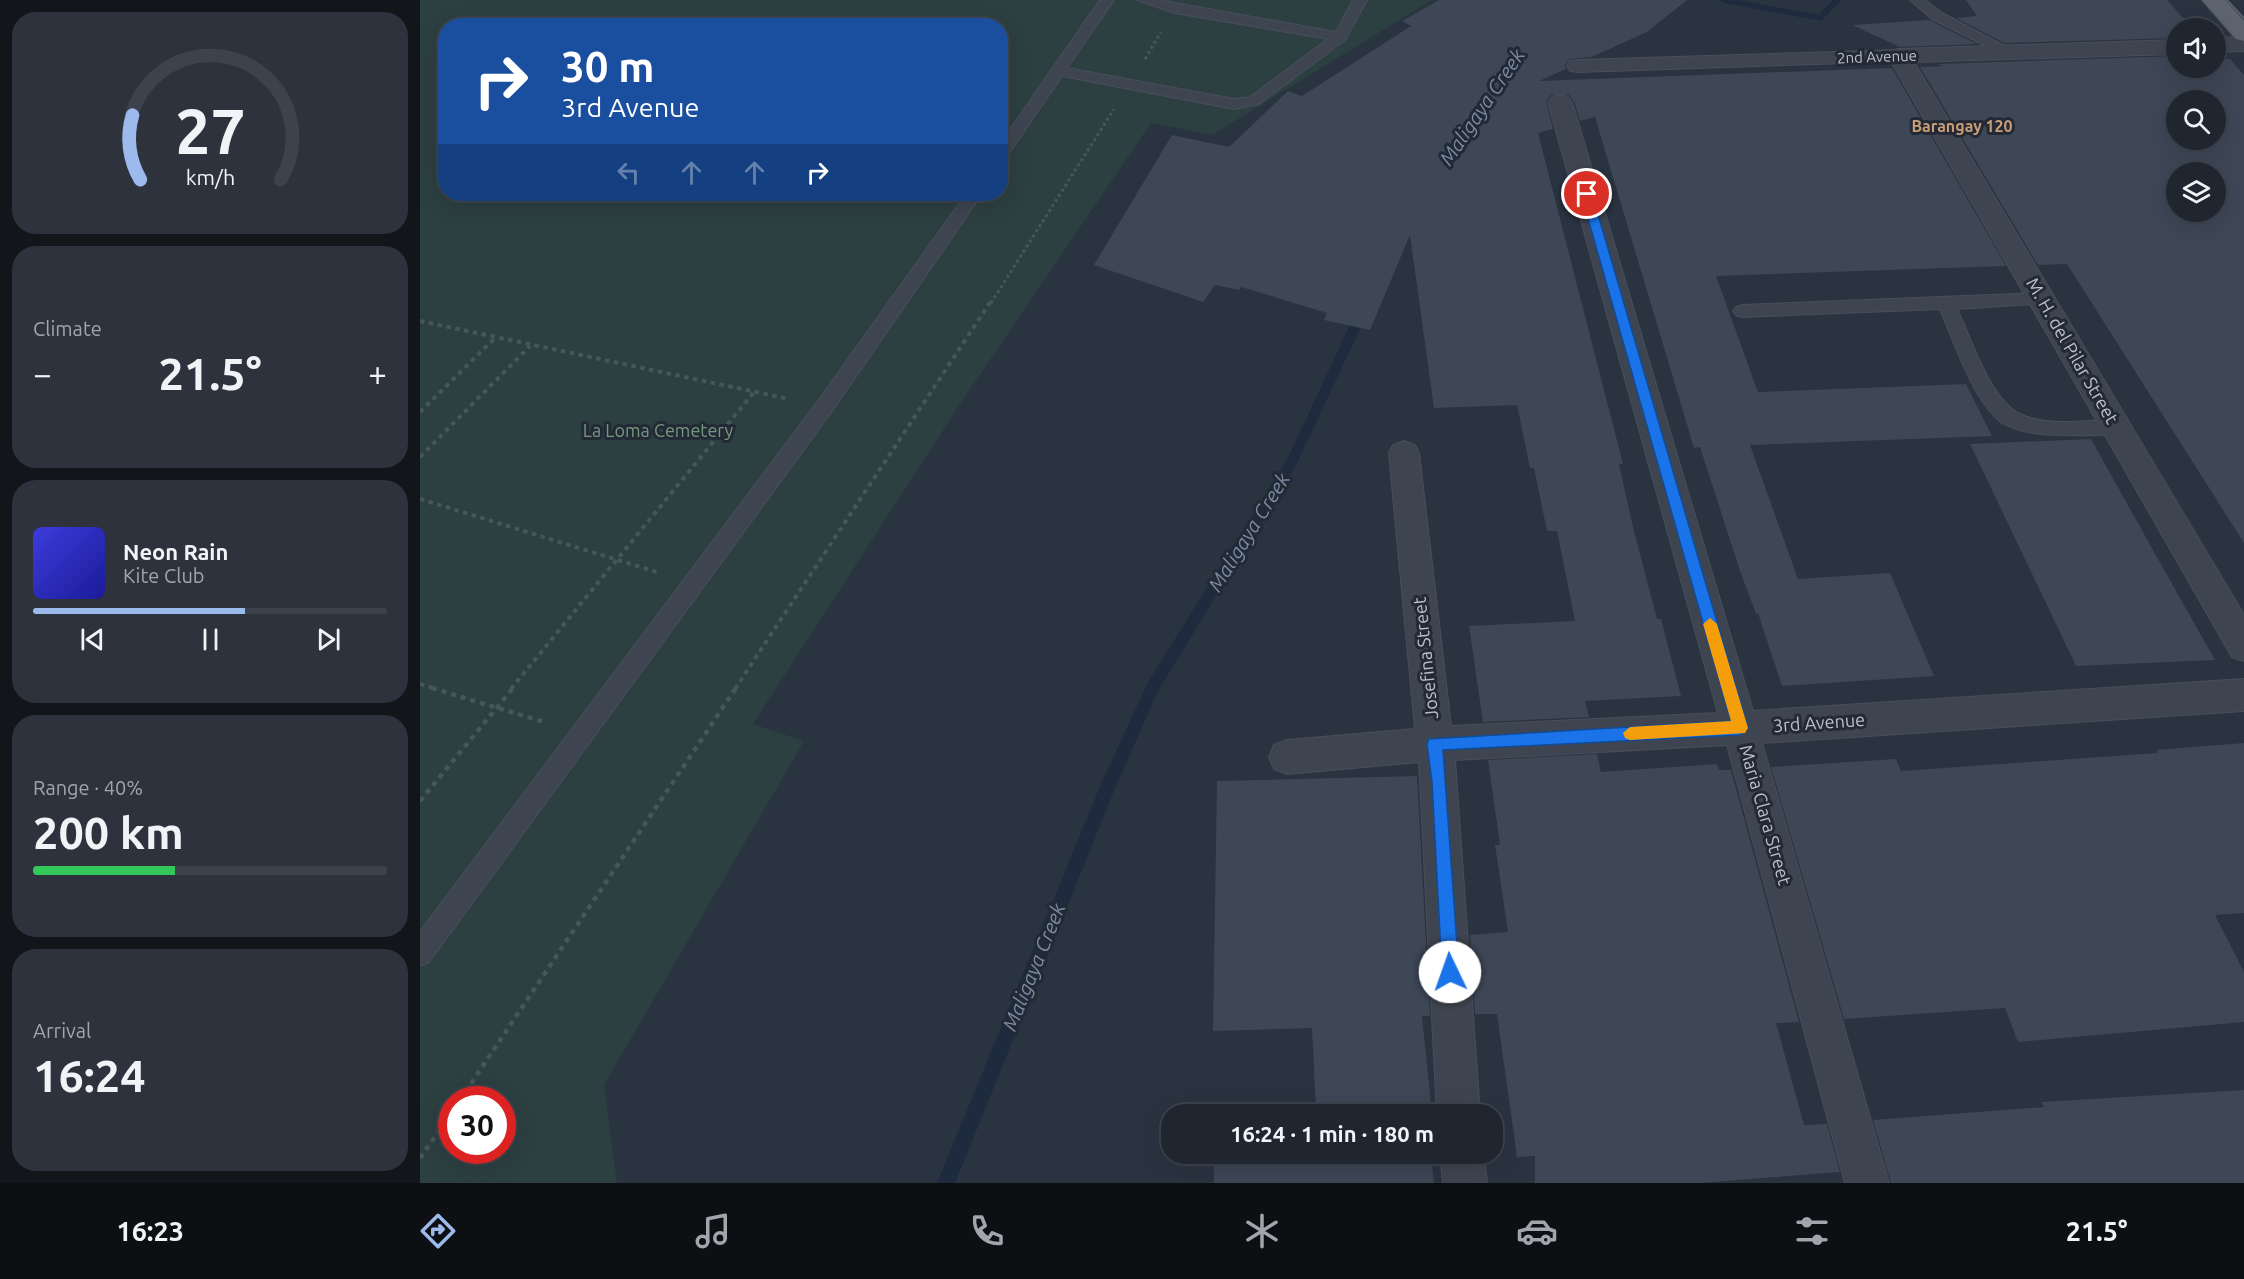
<!DOCTYPE html>
<html lang="en">
<head>
<meta charset="utf-8">
<style>
  :root { --surface:#202630; --page:#2d323c; --text:#f1f3f6; --muted:#a2a5ab; --line:#3d434c; --accent:#9dbaed }
  body { margin:0; font-family:Ubuntu,sans-serif; background:var(--page); color:var(--text); height:100vh; display:flex; flex-direction:column; font-size:22px; white-space:nowrap }
  * { box-sizing:border-box; margin:0 }
  p { font-size:20px; color:var(--muted) }
  .icon { flex:none; width:33px; height:33px; fill:none; stroke:currentColor; stroke-width:2; stroke-linecap:round; stroke-linejoin:round }
  .map { position:relative; flex:1; overflow:hidden }
  .details { display:flex; flex-direction:column; gap:12px; padding:12px; background:#12151a; width:420px }
  .details>* { flex:none }
  .hud { position:absolute; left:18px; top:18px; width:570px; height:183px; border-radius:24px; box-shadow:0 6px 24px #0002,0 0 0 2px var(--line); background:#1a4fa0; color:#fff; overflow:hidden }
  .tools { position:absolute; left:1746px; top:18px; display:grid; gap:12px }
  .tools a { display:grid; place-items:center; width:60px; height:60px; border-radius:50%; background:var(--surface); box-shadow:0 6px 24px #0002,0 0 0 2px var(--line); font-size:30px }
  .speed { position:absolute; left:18px; top:1086px; display:flex; gap:12px; font-size:30px; font-weight:700; text-align:center }
  .speed>* { display:grid; place-content:center; width:78px; height:78px; border-radius:50%; background:var(--surface); box-shadow:0 6px 24px #0002,0 0 0 2px var(--line); line-height:1 }
  .speed .limit { border:9px solid #d22; background:#fff; color:#111 }
  .pin { position:absolute; display:grid; place-items:center; width:51px; height:51px; color:#fff; margin:-26px; border:3px solid #fff; border-radius:50%; box-shadow:0 2px 6px #0007 }
  .me { position:absolute; width:66px; margin:-33px; rotate:357deg; stroke-linejoin:round; filter:drop-shadow(0 0 4px #0008) }
  .turn { display:flex; align-items:center; gap:21px; height:126px; padding:0 24px; font-size:27px }
  .turn .icon { width:78px; height:78px; stroke-width:2.5 }
  .turn b { display:block; font-size:42px; line-height:51px }
  .lanes { display:flex; align-items:center; height:57px; padding:0 24px; background:#0003; justify-content:center; gap:30px; direction:ltr }
  .lanes .off { opacity:.35 }
  .big { font-size:45px; font-weight:700; line-height:1.1 }
  .details .tile { flex:1; display:flex; flex-direction:column; justify-content:center; gap:9px; min-width:0; padding:0 21px; border-radius:24px; background:var(--page) }
  .details .dial { align-items:center; gap:0 }
  .dial svg { height:156px; overflow:visible; fill:none; stroke:var(--line); stroke-width:7; stroke-linecap:round; text-anchor:middle }
  .dial text { fill:var(--text); stroke:none }
  .song { display:flex; align-items:center; gap:18px }
  .cover { width:72px; height:72px; border-radius:9px; background:linear-gradient(135deg,hsl(240 70% 55%),hsl(240 70% 35%)) }
  .played { height:6px; border-radius:3px; background:linear-gradient(90deg,var(--accent) 60%,var(--line) 60%) }
  .keys { display:flex; justify-content:space-around; direction:ltr }
  .heat { display:flex; justify-content:space-between; align-items:center; font-size:33px; direction:ltr }
  .charge { height:9px; border-radius:4px; background:linear-gradient(90deg,#34c759 40%,var(--line) 0) }
  .trip { position:absolute; left:741px; top:1104px; width:342px; height:60px; border-radius:24px; background:var(--surface); box-shadow:0 6px 24px #0002,0 0 0 2px var(--line); font-weight:700; line-height:60px; text-align:center }
  .dock { display:flex; height:96px; justify-content:space-around; align-items:center; background:#0d0f13; color:var(--muted) }
  .dock .icon { width:42px; height:42px }
  .dock .selected { color:var(--accent) }
  .dock b { font-size:27px; color:var(--text) }
  main { display:flex; flex:1; min-height:0 }
  .map>svg:first-child { display:block }
  .green { fill:#2c3f41; fill-rule:evenodd }
  .lines { fill:none; stroke-linecap:round; stroke-linejoin:round }
  .stream { fill:#1e2a3e; fill-rule:evenodd }
  .building { fill:#3d4756; fill-rule:evenodd }
  .service-casing { stroke:#484e5a; stroke-width:2 }
  .pedestrian-casing { stroke:#484e5a; stroke-width:2 }
  .minor-casing { stroke:#484e5a; stroke-width:2 }
  .primary-casing { stroke:#484e5a; stroke-width:2 }
  .path-far2 { stroke:#455759; stroke-width:3; stroke-dasharray:3 3; stroke-linecap:butt }
  .path-far1 { stroke:#455759; stroke-width:4; stroke-dasharray:4.5 4.5; stroke-linecap:butt }
  .path { stroke:#455759; stroke-width:4.5; stroke-dasharray:5 5; stroke-linecap:butt }
  .service { fill:#3e4551; fill-rule:evenodd }
  .pedestrian { fill:#3e4551; fill-rule:evenodd }
  .minor { fill:#3e4551; fill-rule:evenodd }
  .primary { fill:#5d6470; fill-rule:evenodd }
  .tram { stroke:#616977; stroke-width:1.5 }
  .route { fill:#1a73e8; stroke:#114b97; stroke-width:1.5 }
  .slow { fill:#f59e0b }
  .labels { text-anchor:middle; stroke-width:6; stroke-linejoin:round; paint-order:stroke }
  .far-street-label { font-size:15px; fill:#bbc1cb; stroke:#232a36 }
  .far-neighbourhood-label { font-size:16px; font-weight:bold; fill:#cb9d76; stroke:#232a36 }
  .street-label { font-size:18px; fill:#bbc1cb; stroke:#232a36 }
  .park-label { font-size:18px; fill:#75997e; stroke:#232a36 }
  .water-label { font-size:20px; font-style:italic; fill:#798ba5; stroke:#232a36 }
</style>
</head>
<body>
<main>
<section class="details">
<div class="tile dial"><svg viewBox="0 0 100 80">
<path d="M14 69A42 42 0 1 1 86 69"/>
<path d="M14 69A42 42 0 0 1 10 36" stroke="#9dbaed"/>
<text x="50" y="56" font-size="32" font-weight="700">27</text>
<text x="50" y="72" font-size="11">km/h</text>
</svg></div>
<div class="tile"><p>Climate</p>
<div class="heat"><a>−</a><b class="big">21.5°</b><a>+</a></div>
</div>
<div class="tile">
<div class="song"><i class="cover"></i><div><b>Neon Rain</b><p>Kite Club</p></div></div>
<div class="played"></div>
<div class="keys"><svg class="icon" aria-label="previous" viewBox="0 0 24 24"><path d="M18 5L8 12l10 7zM5 5v14"/></svg><svg class="icon" aria-label="pause" viewBox="0 0 24 24"><path d="M8 5v14M16 5v14"/></svg><svg class="icon" aria-label="next" viewBox="0 0 24 24"><path d="M6 5l10 7-10 7zM19 5v14"/></svg></div>
</div>
<div class="tile"><p>Range · 40%</p><b class="big">200 km</b><div class="charge"></div></div>
<div class="tile"><p>Arrival</p><b class="big">16:24</b></div>
</section>
<div class="map">
<svg width="1824" height="1183" viewBox="0 0 1824 1183">
  <rect width="100%" height="100%" fill="#2a3340"/>
  <path class="green" d="M0,0H1012L792,135L731,123L542,401L333,724L384,741L184,1085L197,1183H0ZM26,26H580V194H26ZM32,1100H82V1150H32Z"/>
  <g class="lines">
    <g class="stream">
      <polygon points="1300,0 1318,0 1399,15 1413,0 1422,0 1401,21 1304,3"/>
      <polygon points="943,306 949,310 876,465 738,691 696,786 535,1183 517,1183 681,784 728,682 867,460 937,310"/>
    </g>
  </g>
  <g class="building">
    <polygon points="1019,0 1267,0 1227,32 1172,57 1150,59 1145,65 1146,69 1119,81 1472,68 1586,266 1296,276 1338,392 1546,384 1572,436 1330,445 1378,579 1470,573 1514,676 1362,686 1338,613 1336,614 1320,571 1280,447 1274,448 1175,117 1160,121 1154,101 1149,95 1131,95 1126,101 1133,129 1118,133 1203,464 1199,464 1213,527 1237,619 1241,619 1261,696 1165,701 1169,717 1063,722 1049,626 1155,621 1137,531 1127,531 1114,468 1110,468 1097,405 1014,408 990,235 950,330 904,320 907,313 821,287 819,290 795,285 783,302 674,265 752,135 809,147 868,91 882,96 991,26 982,21"/>
    <polygon points="1546,0 1747,0 1772,28 1756,28 1756,38 1584,43 1536,18 1557,16"/>
    <polygon points="1509,20 1557,44 1480,47 1432,25"/>
    <path d="M1796,55L1799,59H1810L1824,75V543L1647,264L1618,265L1500,67L1523,66L1517,64L1756,56V68H1796ZM1756,100H1796V140H1756ZM1756,172H1796V212H1756Z"/>
    <polygon points="1671,439 1738,559 1795,660 1656,666 1550,444"/>
    <polygon points="1824,743 1824,913 1795,915 1824,972 1824,1022 1598,1042 1585,1008 1424,1019 1351,767 1476,759 1481,771 1738,753 1736,750"/>
    <polygon points="1177,754 1181,772 1297,764 1299,770 1311,770 1379,1022 1356,1023 1384,1125 1407,1124 1420,1172 1280,1183 1115,1183 1115,1156 1097,1157 1077,1014 1055,1014 1050,935 1088,932 1075,845 1080,845 1068,760"/>
    <polygon points="997,776 1010,1016 1002,1016 1012,1114 837,1114 896,1110 892,1028 793,1031 797,781"/>
    <polygon points="1824,1090 1824,1183 1471,1183 1453,1120 1624,1107 1621,1102"/>
    <polygon points="794,1154 1011,1154 1014,1183 794,1183"/>
  </g>
  <g class="lines">
    <defs>
      <g id="service">
        <polygon points="680,0 694,0 647,68 814,99 830,97 908,39 755,13 717,0 739,0 916,32 933,0 947,0 925,40 839,104 814,109 642,76 585,159 580,161 580,144"/>
        <polygon points="1490,0 1505,0 1522,13 1596,52 1594,55 1584,55 1512,19"/>
        <polygon points="546,194 562,194 412,411 9,962 0,966 0,932 398,401"/>
        <path d="M1622,293L1628,295L1631,299L1628,303L1537,309C1551,338 1570,400 1600,414C1627,427 1667,421 1696,419L1703,421L1705,426L1703,431C1684,437 1662,435 1643,435C1624,435 1598,433 1581,422C1553,401 1534,341 1520,309L1322,317L1316,315L1313,311L1316,307L1322,305Z"/>
      </g>
      <polygon id="pedestrian" points="1479,50 1487,51 1490,56 1487,61 1158,72 1150,71 1147,66 1150,61 1158,60"/>
      <g id="minor">
        <polygon points="1824,37 1824,51 1796,52 1796,38"/>
        <polygon points="1756,40 1756,54 1494,62 1824,615 1824,661 1812,657 1468,56 1471,51 1479,49"/>
        <polygon points="1140,95 1148,97 1152,102 1333,711 1824,679 1824,711 1342,743 1469,1183 1425,1183 1307,745 1035,760 1060,1114 1017,1114 999,762 867,774 854,769 849,757 854,745 867,740 995,729 969,453 973,445 984,441 995,445 999,453 1031,726 1298,713 1128,102 1132,97"/>
        <polygon points="1020,1154 1064,1154 1067,1183 1023,1183"/>
      </g>
      <polygon id="primary" points="1782,0 1805,0 1824,21 1824,41 1816,39"/>
    </defs>
    <use href="#service" class="service-casing"/>
    <use href="#pedestrian" class="pedestrian-casing"/>
    <use href="#minor" class="minor-casing"/>
    <use href="#primary" class="primary-casing"/>
    <g class="path-far2">
      <polyline points="725,59 741,32"/>
      <polyline points="571,303 694,109"/>
    </g>
    <g class="path-far1">
      <polyline points="0,321 369,399"/>
      <polyline points="0,412 74,339"/>
      <polyline points="0,457 110,346"/>
      <polyline points="0,499 240,573"/>
      <polyline points="0,684 17,689"/>
      <polyline points="91,689 334,392"/>
      <polyline points="315,689 571,301"/>
    </g>
    <g class="path">
      <polyline points="12,688 127,723"/>
      <polyline points="0,801 93,688"/>
      <polyline points="40,1100 316,688"/>
      <polyline points="0,1158 32,1112"/>
    </g>
    <use href="#service" class="service"/>
    <use href="#pedestrian" class="pedestrian"/>
    <use href="#minor" class="minor"/>
    <use href="#primary" class="primary"/>
    <polyline class="tram" points="1807,0 1824,18"/>
  </g>
  <polygon class="route" points="1167,191 1172,194 1328,728 1320,735 1023,750 1039,972 1036,978 1030,980 1024,978 1022,972 1012,782 1007,744 1009,739 1311,721 1161,194"/>
  <polygon class="slow" points="1290,618 1297,624 1328,728 1325,733 1210,740 1205,738 1203,733 1210,727 1311,721 1283,624"/>
  <g class="labels">
    <g class="far-street-label">
      <text transform="translate(1457 57) rotate(-2)" y="5">2nd Avenue</text>
    </g>
    <g class="far-neighbourhood-label">
      <text x="1542" y="132">Barangay 120</text>
    </g>
    <g class="street-label">
      <text transform="translate(1652 351) rotate(60)" y="6">M. H. del Pilar Street</text>
      <text transform="translate(1006 658) rotate(-96)" y="6">Josefina Street</text>
      <text transform="translate(1399 723) rotate(-4)" y="6">3rd Avenue</text>
      <text transform="translate(1345 815) rotate(74)" y="6">Maria Clara Street</text>
    </g>
    <g class="park-label">
      <text x="238" y="437">La Loma Cemetery</text>
    </g>
    <g class="water-label">
      <text transform="translate(1062 107) rotate(-56)" y="7">Maligaya Creek</text>
      <text transform="translate(829 532) rotate(-58)" y="7">Maligaya Creek</text>
      <text transform="translate(614 967) rotate(-68)" y="7">Maligaya Creek</text>
    </g>
  </g>
</svg>
<div class="tools">
<a><svg class="icon" aria-label="sound" viewBox="0 0 24 24"><path d="M4 9h4l5-4v14l-5-4H4zM17 9q2 3 0 6"/></svg></a>
<a><svg class="icon" aria-label="search" viewBox="0 0 24 24"><circle cx="10" cy="10" r="6"/><path d="M15 15l6 6"/></svg></a>
<a><svg class="icon" aria-label="layers" viewBox="0 0 24 24"><path d="M12 4l9 5-9 5-9-5zM3 14l9 5 9-5"/></svg></a>
</div>
<div class="speed"><div class="limit">30</div></div>
<div class="pin" style="left:1167px;top:194px;background:#d93025"><svg class="icon" aria-label="arrive" viewBox="0 0 24 24"><path d="M6 21V4h12l-3 4 3 4H6"/></svg></div>
<svg class="me" style="left:1030px;top:972px" viewBox="-20 -20 40 40"><circle r="19" fill="#fff"/><path d="M0-13L10 11 0 6-10 11z" fill="#1a73e8"/></svg>
<div class="trip">16:24 · 1 min · 180 m</div>
<div class="hud">
<div class="turn"><svg class="icon" aria-label="right" viewBox="0 0 24 24"><path d="M7 20v-9h11M14 6l5 5-5 5"/></svg><div><b>30 m</b>3rd Avenue</div></div>
<div class="lanes"><svg class="icon off" aria-label="left" viewBox="0 0 24 24"><path d="M17 20v-9H6M10 6l-5 5 5 5"/></svg><svg class="icon off" aria-label="ahead" viewBox="0 0 24 24"><path d="M12 20V5M6 11l6-6 6 6"/></svg><svg class="icon off" aria-label="ahead" viewBox="0 0 24 24"><path d="M12 20V5M6 11l6-6 6 6"/></svg><svg class="icon" aria-label="right" viewBox="0 0 24 24"><path d="M7 20v-9h11M14 6l5 5-5 5"/></svg></div>
</div>
</div>
</main>
<nav class="dock">
<b>16:23</b>
<svg class="icon selected" aria-label="directions" viewBox="0 0 24 24"><path d="M12 3l9 9-9 9-9-9zM9 14v-3h6M13 9l2 2-2 2"/></svg>
<svg class="icon" aria-label="music" viewBox="0 0 24 24"><path d="M9 18V5l10-2v13"/><circle cx="6" cy="18" r="3"/><circle cx="16" cy="16" r="3"/></svg>
<svg class="icon" aria-label="phone" viewBox="0 0 24 24"><path d="M5 4h4l2 5-3 2q2 4 5 5l2-3 5 2v4C11 20 4 13 5 4z"/></svg>
<svg class="icon" aria-label="climate" viewBox="0 0 24 24"><path d="M12 3v18M4 7l16 10M4 17L20 7"/></svg>
<svg class="icon" aria-label="car" viewBox="0 0 24 24"><path d="M5 17H2v-5l4-1 3-4h7l3 4 3 1v5h-3M9 17h6M6 11h13"/><circle cx="7" cy="17" r="2"/><circle cx="17" cy="17" r="2"/></svg>
<svg class="icon" aria-label="filters" viewBox="0 0 24 24"><path d="M4 7h16M4 17h16"/><circle cx="9" cy="7" r="2"/><circle cx="15" cy="17" r="2"/></svg>
<b>21.5°</b>
</nav>
</body>
</html>
